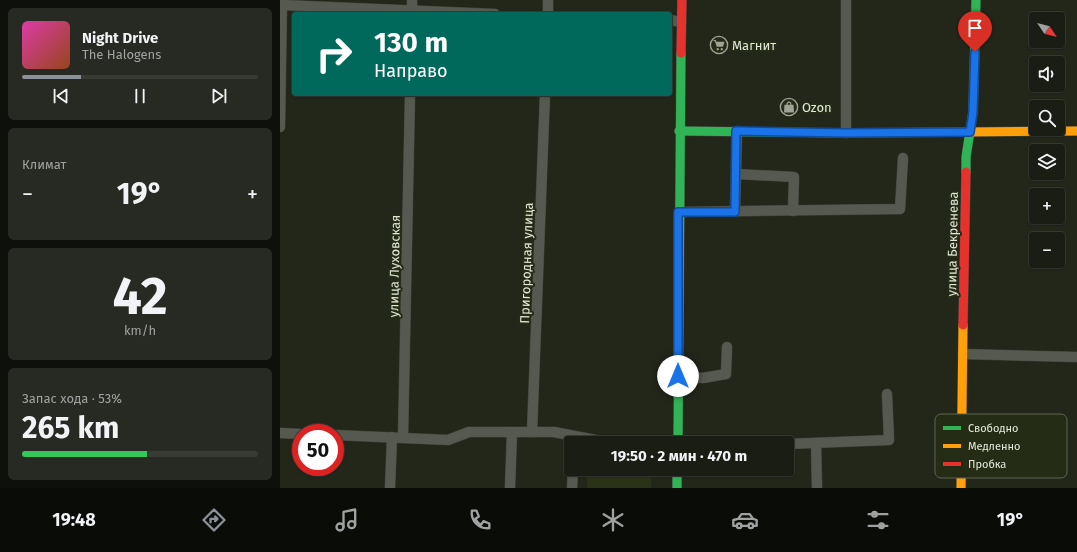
<!DOCTYPE html>
<html lang="ru">
<head>
<meta charset="utf-8">
<style>
  :root { --surface:#1a1d14; --page:#272a22; --text:#f1f3f6; --muted:#9fa2a0; --line:#383b34; --accent:#8c9099 }
  body { margin:0; font-family:"Fira Sans",sans-serif; background:var(--page); color:var(--text); height:100vh; display:flex; flex-direction:column; font-size:15px; white-space:nowrap }
  * { box-sizing:border-box; margin:0 }
  p { font-size:13px; color:var(--muted) }
  .icon { flex:none; width:22px; height:22px; fill:none; stroke:currentColor; stroke-width:2; stroke-linecap:round; stroke-linejoin:round }
  .map { position:relative; flex:1; overflow:hidden }
  .sheet { display:flex; flex-direction:column; gap:8px; padding:8px; background:#0e100b; width:280px }
  .sheet>* { flex:none }
  .hud { position:absolute; left:12px; top:12px; width:380px; height:84px; border-radius:4px; box-shadow:0 1px 3px #0004,0 0 0 1px var(--line); background:#00695c; color:#fff; overflow:hidden }
  .needle { width:26px; rotate:125deg }
  .fabs { position:absolute; left:749px; top:12px; display:grid; gap:8px }
  .fabs a { display:grid; place-items:center; width:36px; height:36px; border-radius:4px; background:var(--surface); box-shadow:0 1px 3px #0004,0 0 0 1px var(--line); font-size:20px }
  .speed { position:absolute; left:12px; top:424px; display:flex; gap:8px; font-size:20px; font-weight:700; text-align:center }
  .speed>* { display:grid; place-content:center; width:52px; height:52px; border-radius:50%; background:var(--surface); box-shadow:0 1px 3px #0004,0 0 0 1px var(--line); line-height:1 }
  .speed .limit { border:6px solid #d22; background:#fff; color:#111 }
  .pin { position:absolute; display:grid; place-items:center; width:34px; height:34px; color:#fff; margin:-41px -17px; border-radius:50% 50% 50% 0; rotate:-45deg; box-shadow:0 0 4px #0007 }
  .pin .icon { rotate:45deg }
  .me { position:absolute; width:44px; margin:-22px; rotate:0deg; stroke-linejoin:round; filter:drop-shadow(0 0 3px #0008) }
  .turn { display:flex; align-items:center; gap:14px; height:84px; padding:0 16px; font-size:18px }
  .turn .icon { width:52px; height:52px; stroke-width:2.5 }
  .turn b { display:block; font-size:28px; line-height:34px }
  .big { font-size:30px; font-weight:700; line-height:1.1 }
  .sheet .widget { flex:1; display:flex; flex-direction:column; justify-content:center; gap:6px; min-width:0; padding:0 14px; border-radius:6px; background:var(--page) }
  .sheet .dial { align-items:center; gap:0 }
  .dial b { font-size:52px; line-height:1 }
  .song { display:flex; align-items:center; gap:12px }
  .cover { width:48px; height:48px; border-radius:6px; background:linear-gradient(135deg,hsl(320 70% 55%),hsl(20 70% 35%)) }
  .played { height:4px; border-radius:2px; background:linear-gradient(90deg,var(--accent) 25%,var(--line) 25%) }
  .keys { display:flex; justify-content:space-around; direction:ltr }
  .heat { display:flex; justify-content:space-between; align-items:center; font-size:22px; direction:ltr }
  .charge { height:6px; border-radius:3px; background:linear-gradient(90deg,#34c759 53%,var(--line) 0) }
  .trip { position:absolute; left:284px; top:436px; width:230px; height:40px; border-radius:4px; background:var(--surface); box-shadow:0 1px 3px #0004,0 0 0 1px var(--line); font-weight:700; line-height:40px; text-align:center }
  .dock { display:flex; height:64px; justify-content:space-around; align-items:center; background:#0a0c08; color:var(--muted) }
  .dock .icon { width:28px; height:28px }
  .dock .selected { color:var(--accent) }
  .dock b { font-size:18px; color:var(--text) }
  main { display:flex; flex:1; min-height:0 }
  .map>svg:first-child { display:block }
  .built { fill:#2a3217 }
  .lines { fill:none; stroke-linecap:round; stroke-linejoin:round }
  .street-casing { stroke:#3f4238; stroke-width:11 }
  .fast-casing { stroke:#3f4238; stroke-width:10 }
  .slow-casing { stroke:#3f4238; stroke-width:10 }
  .jam-casing { stroke:#3f4238; stroke-width:10 }
  .street { stroke:#565950; stroke-width:10 }
  .fast { stroke:#30b455; stroke-width:9 }
  .slow { stroke:#ff9f0a; stroke-width:9 }
  .jam { stroke:#e5322d; stroke-width:9 }
  .route-casing { stroke:#114b97; stroke-width:10 }
  .route { stroke:#1a73e8; stroke-width:7 }
  .labels { text-anchor:middle; stroke-width:4; stroke-linejoin:round; paint-order:stroke }
  .poi-label { font-size:13px; fill:#e2e7d9; stroke:#252c15; text-anchor:start }
  .street-label { font-size:13px; fill:#e2e7d9; stroke:#252c15 }
  .key { fill:#252c15; stroke:#5e6450; stroke-width:1 }
  .key-label { font-size:11px; fill:#e2e7d9 }
</style>
</head>
<body>
<main>
<section class="sheet">
<div class="widget">
<div class="song"><i class="cover"></i><div><b>Night Drive</b><p>The Halogens</p></div></div>
<div class="played"></div>
<div class="keys"><svg class="icon" aria-label="previous" viewBox="0 0 24 24"><path d="M18 5L8 12l10 7zM5 5v14"/></svg><svg class="icon" aria-label="pause" viewBox="0 0 24 24"><path d="M8 5v14M16 5v14"/></svg><svg class="icon" aria-label="next" viewBox="0 0 24 24"><path d="M6 5l10 7-10 7zM19 5v14"/></svg></div>
</div>
<div class="widget"><p>Климат</p>
<div class="heat"><a>−</a><b class="big">19°</b><a>+</a></div>
</div>
<div class="widget dial"><b>42</b><p>km/h</p></div>
<div class="widget"><p>Запас хода · 53%</p><b class="big">265 km</b><div class="charge"></div></div>
</section>
<div class="map">
<svg width="797" height="488" viewBox="0 0 797 488">
  <rect width="100%" height="100%" fill="#23271a"/>
  <rect class="built" x="307" y="469" width="64" height="19"/>
  <g class="lines">
    <defs>
      <g id="street">
        <polyline points="566,0 566,133"/>
        <polyline points="2,5 215,14"/>
        <polyline points="132,14 132,0"/>
        <polyline points="268,14 268,0"/>
        <polyline points="390,20 401,22"/>
        <polyline points="0,127 2,0"/>
        <polyline points="456,174 514,177 513,211"/>
        <polyline points="455,211 457,131"/>
        <polyline points="399,212 620,209 623,158"/>
        <polyline points="683,354 797,357"/>
        <polyline points="398,376 423,378 446,374 447,347"/>
        <polyline points="252,432 265,94"/>
        <polyline points="0,433 21,434"/>
        <polyline points="55,435 168,440 189,432 274,432 331,443"/>
        <polyline points="123,438 130,94"/>
        <polyline points="412,443 444,443"/>
        <polyline points="536,443 537,488"/>
        <polyline points="507,444 609,440 607,394"/>
        <polyline points="110,488 112,437"/>
        <polyline points="230,488 232,432"/>
        <polyline points="292,488 293,469"/>
      </g>
      <g id="fast">
        <polyline points="399,131 566,133 686,132"/>
        <polyline points="686,172 686,157 693,112 696,0"/>
        <polyline points="398,443 401,53"/>
        <polyline points="397,469 397,488"/>
      </g>
      <g id="slow">
        <polyline points="686,132 797,131"/>
        <polyline points="681,488 683,325"/>
      </g>
      <g id="jam">
        <polyline points="401,53 402,0"/>
        <polyline points="683,325 686,172"/>
      </g>
    </defs>
    <use href="#street" class="street-casing"/>
    <use href="#fast" class="fast-casing"/>
    <use href="#slow" class="slow-casing"/>
    <use href="#jam" class="jam-casing"/>
    <use href="#street" class="street"/>
    <use href="#fast" class="fast"/>
    <use href="#slow" class="slow"/>
    <use href="#jam" class="jam"/>
  </g>
  <g class="lines">
    <defs>
      <polyline id="route" points="398,376 398,212 455,212 456,131 566,133 690,132 693,112 695,52"/>
    </defs>
    <use href="#route" class="route-casing"/>
    <use href="#route" class="route"/>
  </g>
  <defs>
    <symbol id="supermarket-ring" viewBox="-11 -11 22 22"><circle r="9.5" fill="#252c15" stroke="#9fa496" stroke-width="1.5"/><path d="M-6-5.5h2.5l.6 2H6L4.5 2H-2.5L-4.4-4H-6ZM-1.5 3.2a1.3 1.3 0 1 0 .1 0ZM3 3.2a1.3 1.3 0 1 0 .1 0Z" fill="#9fa496"/></symbol>
    <symbol id="shop-ring" viewBox="-11 -11 22 22"><circle r="9.5" fill="#252c15" stroke="#9fa496" stroke-width="1.5"/><path d="M-5-2.5h2.3a2.7 3.5 0 0 1 5.4 0H5L5.5 6h-11ZM-1.5-2.5h3a1.5 2.3 0 0 0-3 0Z" fill="#9fa496"/></symbol>
  </defs>
  <g fill-rule="evenodd">
    <use href="#supermarket-ring" x="429" y="35" width="20" height="20"/>
    <use href="#shop-ring" x="499" y="97" width="20" height="20"/>
  </g>
  <g class="labels">
    <g class="poi-label">
      <text x="452" y="50">Магнит</text>
      <text x="522" y="112">Ozon</text>
    </g>
    <g class="street-label">
      <text transform="translate(672 244) rotate(-89)" y="5">улица Бекренева</text>
      <text transform="translate(246 263) rotate(-88)" y="5">Пригородная улица</text>
      <text transform="translate(114 266) rotate(-89)" y="5">улица Луховская</text>
    </g>
  </g>
  <rect x="655" y="414" width="132" height="64" rx="6" class="key"/>
  <rect x="663" y="426" width="18" height="4" fill="#30b455"/>
  <rect x="663" y="444" width="18" height="4" fill="#ff9f0a"/>
  <rect x="663" y="462" width="18" height="4" fill="#e5322d"/>
  <g class="key-label">
    <text x="688" y="432">Свободно</text>
    <text x="688" y="450">Медленно</text>
    <text x="688" y="468">Пробка</text>
  </g>
</svg>
<div class="fabs">
<a><svg class="needle" viewBox="-14 -14 28 28"><path d="M0-13l5 13h-10z" fill="#e53935"/><path d="M0 13l5-13h-10z" fill="#9fa2a0"/></svg></a>
<a><svg class="icon" aria-label="sound" viewBox="0 0 24 24"><path d="M4 9h4l5-4v14l-5-4H4zM17 9q2 3 0 6"/></svg></a>
<a><svg class="icon" aria-label="search" viewBox="0 0 24 24"><circle cx="10" cy="10" r="6"/><path d="M15 15l6 6"/></svg></a>
<a><svg class="icon" aria-label="layers" viewBox="0 0 24 24"><path d="M12 4l9 5-9 5-9-5zM3 14l9 5 9-5"/></svg></a>
<a>+</a>
<a>−</a>
</div>
<div class="speed"><div class="limit">50</div></div>
<div class="pin" style="left:695px;top:52px;background:#d93025"><svg class="icon" aria-label="arrive" viewBox="0 0 24 24"><path d="M6 21V4h12l-3 4 3 4H6"/></svg></div>
<svg class="me" style="left:398px;top:376px" viewBox="-20 -20 40 40"><circle r="19" fill="#fff"/><path d="M0-13L10 11 0 6-10 11z" fill="#1a73e8"/></svg>
<div class="trip">19:50 · 2 мин · 470 m</div>
<div class="hud">
<div class="turn"><svg class="icon" aria-label="right" viewBox="0 0 24 24"><path d="M7 20v-9h11M14 6l5 5-5 5"/></svg><div><b>130 m</b>Направо</div></div>
</div>
</div>
</main>
<nav class="dock">
<b>19:48</b>
<svg class="icon selected" aria-label="directions" viewBox="0 0 24 24"><path d="M12 3l9 9-9 9-9-9zM9 14v-3h6M13 9l2 2-2 2"/></svg>
<svg class="icon" aria-label="music" viewBox="0 0 24 24"><path d="M9 18V5l10-2v13"/><circle cx="6" cy="18" r="3"/><circle cx="16" cy="16" r="3"/></svg>
<svg class="icon" aria-label="phone" viewBox="0 0 24 24"><path d="M5 4h4l2 5-3 2q2 4 5 5l2-3 5 2v4C11 20 4 13 5 4z"/></svg>
<svg class="icon" aria-label="climate" viewBox="0 0 24 24"><path d="M12 3v18M4 7l16 10M4 17L20 7"/></svg>
<svg class="icon" aria-label="car" viewBox="0 0 24 24"><path d="M5 17H2v-5l4-1 3-4h7l3 4 3 1v5h-3M9 17h6M6 11h13"/><circle cx="7" cy="17" r="2"/><circle cx="17" cy="17" r="2"/></svg>
<svg class="icon" aria-label="filters" viewBox="0 0 24 24"><path d="M4 7h16M4 17h16"/><circle cx="9" cy="7" r="2"/><circle cx="15" cy="17" r="2"/></svg>
<b>19°</b>
</nav>
</body>
</html>
